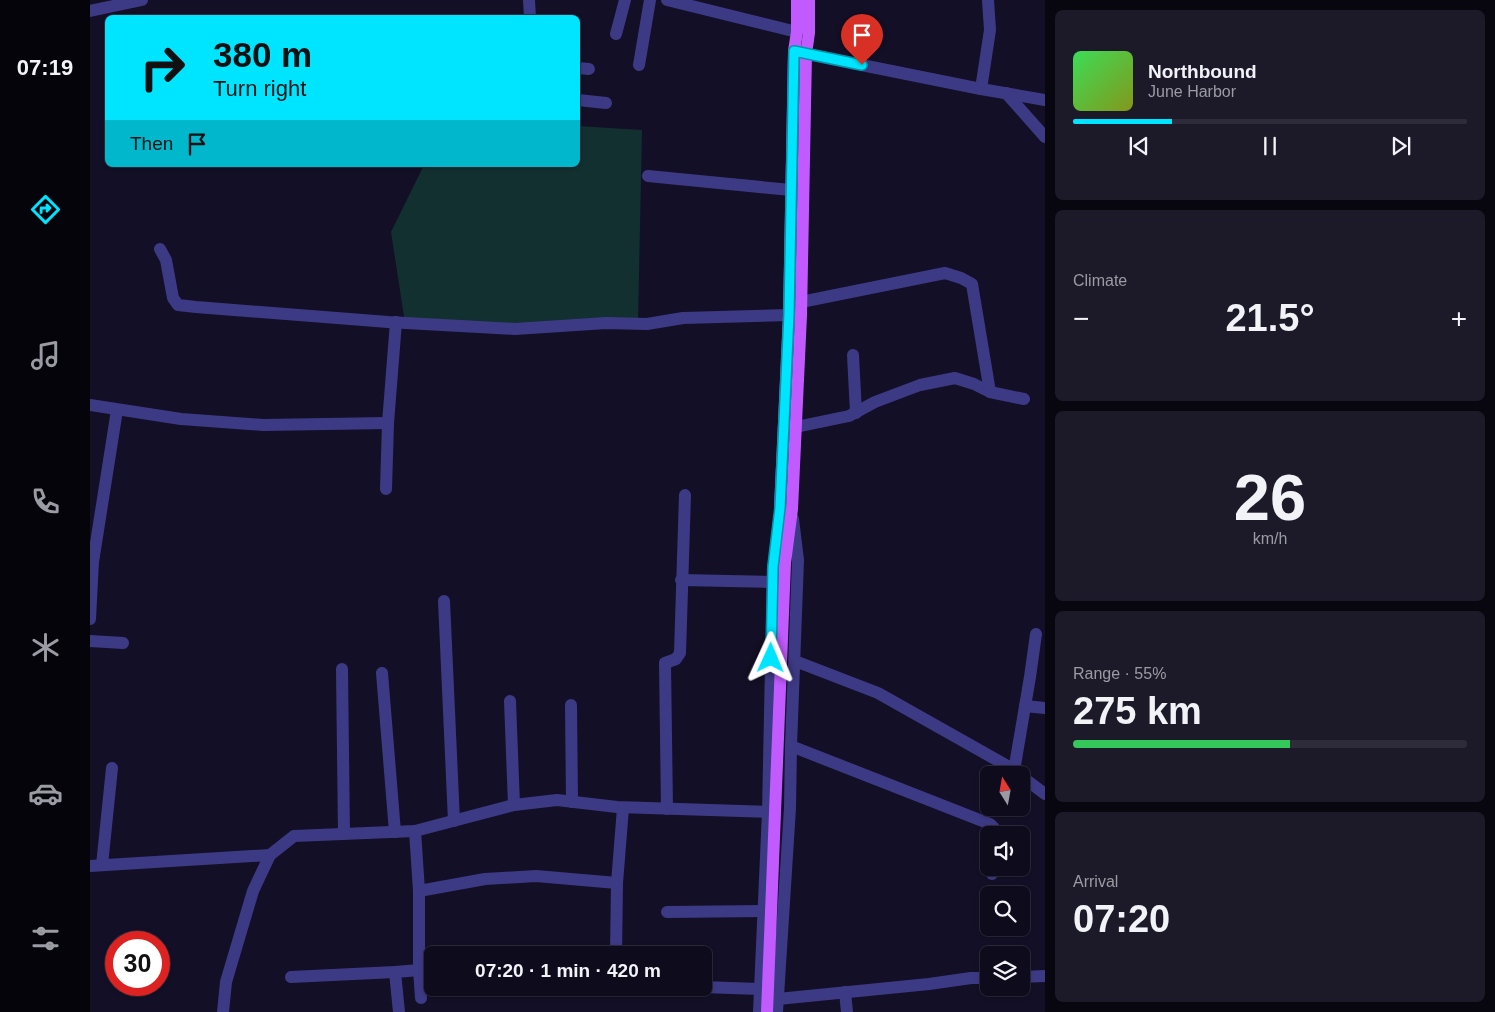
<!DOCTYPE html>
<html lang="en">
<head>
<meta charset="utf-8">
<style>
  :root { --surface:#0e0b1c; --page:#1c1929; --text:#f1f3f6; --muted:#9b9ba3; --line:#2e2b3b; --accent:#00e5ff }
  body { margin:0; font-family:Helvetica,sans-serif; background:var(--page); color:var(--text); height:100vh; display:flex; flex-direction:column; font-size:19px; white-space:nowrap }
  * { box-sizing:border-box; margin:0 }
  p { font-size:16px; color:var(--muted) }
  .icon { flex:none; width:28px; height:28px; fill:none; stroke:currentColor; stroke-width:2; stroke-linecap:round; stroke-linejoin:round }
  .map { position:relative; flex:1; overflow:hidden }
  .drawer { display:flex; flex-direction:column; gap:10px; padding:10px; background:#08060f; width:450px }
  .drawer>* { flex:none }
  .banner { position:absolute; left:15px; top:15px; width:475px; height:152px; border-radius:8px; box-shadow:0 1px 4px #0004,0 0 0 1px var(--line); background:#00e5ff; color:#111; overflow:hidden }
  .needle { width:32px; rotate:349deg }
  .fabs { position:absolute; left:890px; top:766px; display:grid; gap:10px }
  .fabs a { display:grid; place-items:center; width:50px; height:50px; border-radius:8px; background:var(--surface); box-shadow:0 1px 4px #0004,0 0 0 1px var(--line); font-size:25px }
  .speed { position:absolute; left:15px; top:931px; display:flex; gap:10px; font-size:25px; font-weight:700; text-align:center }
  .speed>* { display:grid; place-content:center; width:65px; height:65px; border-radius:50%; background:var(--surface); box-shadow:0 1px 4px #0004,0 0 0 1px var(--line); line-height:1 }
  .speed .limit { border:8px solid #d22; background:#fff; color:#111 }
  .pin { position:absolute; display:grid; place-items:center; width:42px; height:42px; color:#fff; margin:-51px -21px; border-radius:50% 50% 50% 0; rotate:-45deg; box-shadow:0 0 5px #0007 }
  .pin .icon { rotate:45deg }
  .me { position:absolute; width:55px; margin:-28px; rotate:1deg; stroke-linejoin:round; filter:drop-shadow(0 0 4px #0008) }
  .turn { display:flex; align-items:center; gap:18px; height:105px; padding:0 25px; font-size:22px }
  .turn .icon { width:65px; height:65px; stroke-width:2.5 }
  .turn b { display:block; font-size:35px; line-height:42px }
  .then { display:flex; align-items:center; height:48px; padding:0 25px; background:#0003; gap:10px; font-size:19px }
  .big { font-size:38px; font-weight:700; line-height:1.1 }
  .drawer .card { flex:1; display:flex; flex-direction:column; justify-content:center; gap:8px; min-width:0; padding:0 18px; border-radius:8px; background:var(--page) }
  .drawer .dial { align-items:center; gap:0 }
  .dial b { font-size:65px; line-height:1 }
  .song { display:flex; align-items:center; gap:15px }
  .cover { width:60px; height:60px; border-radius:8px; background:linear-gradient(135deg,hsl(130 70% 55%),hsl(70 70% 35%)) }
  .played { height:5px; border-radius:2px; background:linear-gradient(90deg,var(--accent) 25%,var(--line) 25%) }
  .keys { display:flex; justify-content:space-around; direction:ltr }
  .heat { display:flex; justify-content:space-between; align-items:center; font-size:28px; direction:ltr }
  .charge { height:8px; border-radius:4px; background:linear-gradient(90deg,#34c759 55%,var(--line) 0) }
  .trip { position:absolute; left:334px; top:946px; width:288px; height:50px; border-radius:8px; background:var(--surface); box-shadow:0 1px 4px #0004,0 0 0 1px var(--line); font-weight:700; line-height:50px; text-align:center }
  main { display:flex; flex:1; min-height:0 }
  .menu { display:flex; flex-direction:column; width:90px; justify-content:space-around; align-items:center; background:#06040b; color:var(--muted) }
  .menu .icon { width:35px; height:35px }
  .menu .active { color:var(--accent) }
  .menu b { font-size:22px; color:var(--text) }
  .map>svg:first-child { display:block }
  .green { fill:#12302f }
  .lines { fill:none; stroke-linecap:round; stroke-linejoin:round }
  .minor { stroke:#3d3a85; stroke-width:12 }
  .primary { stroke:#c25bff; stroke-width:12 }
  .route-casing { stroke:#0095a6; stroke-width:12 }
  .route { stroke:#00e5ff; stroke-width:9 }
</style>
</head>
<body>
<main>
<nav class="menu">
<b>07:19</b>
<svg class="icon active" aria-label="directions" viewBox="0 0 24 24"><path d="M12 3l9 9-9 9-9-9zM9 14v-3h6M13 9l2 2-2 2"/></svg>
<svg class="icon" aria-label="music" viewBox="0 0 24 24"><path d="M9 18V5l10-2v13"/><circle cx="6" cy="18" r="3"/><circle cx="16" cy="16" r="3"/></svg>
<svg class="icon" aria-label="phone" viewBox="0 0 24 24"><path d="M5 4h4l2 5-3 2q2 4 5 5l2-3 5 2v4C11 20 4 13 5 4z"/></svg>
<svg class="icon" aria-label="climate" viewBox="0 0 24 24"><path d="M12 3v18M4 7l16 10M4 17L20 7"/></svg>
<svg class="icon" aria-label="car" viewBox="0 0 24 24"><path d="M5 17H2v-5l4-1 3-4h7l3 4 3 1v5h-3M9 17h6M6 11h13"/><circle cx="7" cy="17" r="2"/><circle cx="17" cy="17" r="2"/></svg>
<svg class="icon" aria-label="filters" viewBox="0 0 24 24"><path d="M4 7h16M4 17h16"/><circle cx="9" cy="7" r="2"/><circle cx="15" cy="17" r="2"/></svg>
</nav>
<div class="map">
<svg width="955" height="1012" viewBox="0 0 955 1012">
  <rect width="100%" height="100%" fill="#130f26"/>
  <polygon class="green" points="488,126 552,130 548,323 315,323 301,232 334,165 488,165"/>
  <g class="lines">
    <g class="minor">
      <polyline points="439,0 440,18"/>
      <polyline points="577,0 707,32"/>
      <polyline points="0,11 52,0"/>
      <polyline points="526,34 535,0"/>
      <polyline points="707,52 891,89 955,100"/>
      <polyline points="549,65 560,0"/>
      <polyline points="488,68 499,69"/>
      <polyline points="891,89 900,30 898,0"/>
      <polyline points="916,93 955,137"/>
      <polyline points="488,100 516,103"/>
      <polyline points="558,176 701,190"/>
      <polyline points="70,249 76,260 83,298 88,305 106,307 298,322 425,329 516,323 557,324 593,318 699,315"/>
      <polyline points="711,302 855,273 871,278 882,284 900,392"/>
      <polyline points="763,355 766,413"/>
      <polyline points="0,405 91,419 173,425 298,423"/>
      <polyline points="706,427 759,416 785,402 830,385 865,378 884,384 900,392 934,399"/>
      <polyline points="296,489 298,423 306,322"/>
      <polyline points="591,580 682,582"/>
      <polyline points="354,601 364,821"/>
      <polyline points="0,619 3,562 27,410"/>
      <polyline points="0,641 33,643"/>
      <polyline points="705,661 788,693 921,768 930,775"/>
      <polyline points="252,669 254,834"/>
      <polyline points="292,673 305,832"/>
      <polyline points="420,701 424,805"/>
      <polyline points="481,705 482,802"/>
      <polyline points="935,706 955,708"/>
      <polyline points="701,746 900,824 904,828 904,835"/>
      <polyline points="924,771 940,677 946,634"/>
      <polyline points="931,776 955,794"/>
      <polyline points="577,809 575,663 586,659 590,653 595,495"/>
      <polyline points="325,831 329,891 329,969 331,998"/>
      <polyline points="12,865 22,768"/>
      <polyline points="0,866 180,855 204,836 325,831 424,805 467,800 527,807 678,812"/>
      <polyline points="902,874 902,868"/>
      <polyline points="329,891 395,879 446,876 527,883"/>
      <polyline points="577,912 674,911"/>
      <polyline points="526,955 527,883 533,808"/>
      <polyline points="305,972 309,1012"/>
      <polyline points="201,977 305,972 342,969"/>
      <polyline points="931,977 955,976"/>
      <polyline points="612,987 670,989"/>
      <polyline points="755,992 757,1012"/>
      <polyline points="688,999 839,984 881,978 899,978"/>
      <polyline points="133,1012 136,982 163,891 180,855"/>
      <polyline points="669,1012 678,812 683,567 689,520"/>
      <polyline points="687,1012 700,808 701,746 708,560 703,519"/>
    </g>
    <g class="primary">
      <polyline points="693,541 690,508 699,315 704,51 707,32 707,0"/>
      <polyline points="677,1012 695,563 702,509 711,315 716,54 719,33 719,0"/>
    </g>
  </g>
  <g class="lines">
    <defs>
      <polyline id="route" points="681,658 683,567 690,508 699,314 704,51 772,65"/>
    </defs>
    <use href="#route" class="route-casing"/>
    <use href="#route" class="route"/>
  </g>
</svg>
<div class="fabs">
<a><svg class="needle" viewBox="-14 -14 28 28"><path d="M0-13l5 13h-10z" fill="#e53935"/><path d="M0 13l5-13h-10z" fill="#9b9ba3"/></svg></a>
<a><svg class="icon" aria-label="sound" viewBox="0 0 24 24"><path d="M4 9h4l5-4v14l-5-4H4zM17 9q2 3 0 6"/></svg></a>
<a><svg class="icon" aria-label="search" viewBox="0 0 24 24"><circle cx="10" cy="10" r="6"/><path d="M15 15l6 6"/></svg></a>
<a><svg class="icon" aria-label="layers" viewBox="0 0 24 24"><path d="M12 4l9 5-9 5-9-5zM3 14l9 5 9-5"/></svg></a>
</div>
<div class="speed"><div class="limit">30</div></div>
<div class="pin" style="left:772px;top:65px;background:#d93025"><svg class="icon" aria-label="arrive" viewBox="0 0 24 24"><path d="M6 21V4h12l-3 4 3 4H6"/></svg></div>
<svg class="me" style="left:681px;top:658px" viewBox="-20 -20 40 40"><path d="M0-17L14 15 0 8-14 15z" fill="#00e5ff" stroke="#fff" stroke-width="4"/></svg>
<div class="trip">07:20 · 1 min · 420 m</div>
<div class="banner">
<div class="turn"><svg class="icon" aria-label="right" viewBox="0 0 24 24"><path d="M7 20v-9h11M14 6l5 5-5 5"/></svg><div><b>380 m</b>Turn right</div></div>
<div class="then">Then<svg class="icon" aria-label="arrive" viewBox="0 0 24 24"><path d="M6 21V4h12l-3 4 3 4H6"/></svg></div>
</div>
</div>
<section class="drawer">
<div class="card">
<div class="song"><i class="cover"></i><div><b>Northbound</b><p>June Harbor</p></div></div>
<div class="played"></div>
<div class="keys"><svg class="icon" aria-label="previous" viewBox="0 0 24 24"><path d="M18 5L8 12l10 7zM5 5v14"/></svg><svg class="icon" aria-label="pause" viewBox="0 0 24 24"><path d="M8 5v14M16 5v14"/></svg><svg class="icon" aria-label="next" viewBox="0 0 24 24"><path d="M6 5l10 7-10 7zM19 5v14"/></svg></div>
</div>
<div class="card"><p>Climate</p>
<div class="heat"><a>−</a><b class="big">21.5°</b><a>+</a></div>
</div>
<div class="card dial"><b>26</b><p>km/h</p></div>
<div class="card"><p>Range · 55%</p><b class="big">275 km</b><div class="charge"></div></div>
<div class="card"><p>Arrival</p><b class="big">07:20</b></div>
</section>
</main>
</body>
</html>
